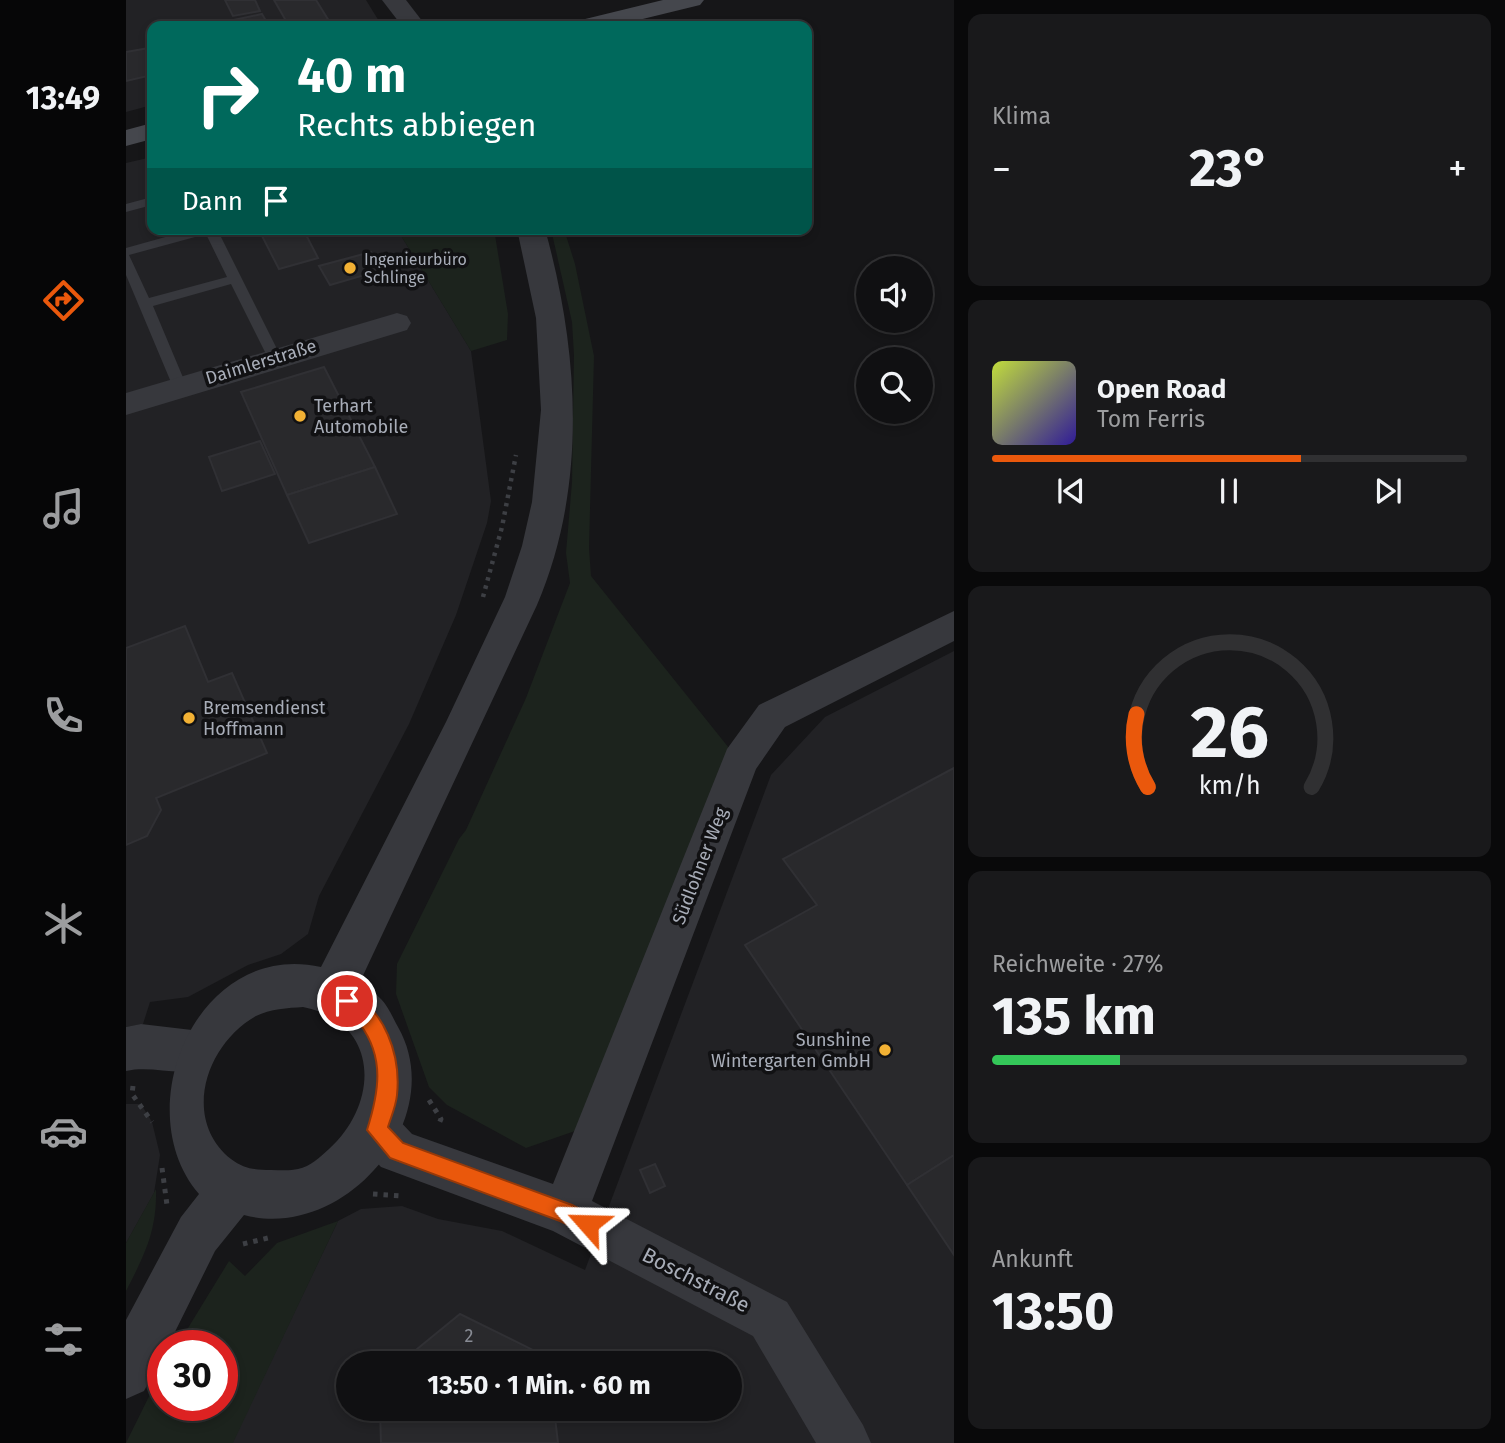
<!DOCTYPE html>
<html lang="de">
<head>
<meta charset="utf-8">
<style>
  :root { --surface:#101012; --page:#19191b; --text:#f1f3f6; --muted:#9c9d9f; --line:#303032; --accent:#ea580c }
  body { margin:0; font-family:"Fira Sans",sans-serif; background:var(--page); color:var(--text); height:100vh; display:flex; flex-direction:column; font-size:26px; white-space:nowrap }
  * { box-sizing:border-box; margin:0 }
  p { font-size:23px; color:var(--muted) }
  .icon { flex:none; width:38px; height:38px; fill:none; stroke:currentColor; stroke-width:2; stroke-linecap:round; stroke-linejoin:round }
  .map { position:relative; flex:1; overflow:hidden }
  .panel { display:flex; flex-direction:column; gap:14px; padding:14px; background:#09090a; width:551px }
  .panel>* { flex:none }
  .top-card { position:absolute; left:21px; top:21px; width:665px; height:214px; border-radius:14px; box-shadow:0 4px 10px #0003,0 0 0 2px var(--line); background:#00695c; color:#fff; overflow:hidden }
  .controls { position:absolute; left:730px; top:256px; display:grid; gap:14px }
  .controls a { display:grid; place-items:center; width:77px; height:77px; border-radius:50%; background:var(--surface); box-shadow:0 4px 10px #0003,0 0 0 2px var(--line); font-size:35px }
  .speed { position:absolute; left:21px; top:1330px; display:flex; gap:14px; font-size:35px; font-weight:700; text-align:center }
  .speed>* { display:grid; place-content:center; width:91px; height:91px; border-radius:50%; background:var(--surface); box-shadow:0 4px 10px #0003,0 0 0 2px var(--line); line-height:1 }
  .speed .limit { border:10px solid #d22; background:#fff; color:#111 }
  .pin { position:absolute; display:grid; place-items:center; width:60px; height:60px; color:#fff; margin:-30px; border:4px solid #fff; border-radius:50%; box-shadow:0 2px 7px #0007 }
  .me { position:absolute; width:77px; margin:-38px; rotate:295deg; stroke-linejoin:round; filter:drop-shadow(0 0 5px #0008) }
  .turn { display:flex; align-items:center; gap:24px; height:147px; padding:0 35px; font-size:32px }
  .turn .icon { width:91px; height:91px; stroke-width:2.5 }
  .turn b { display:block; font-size:49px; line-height:60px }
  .then { display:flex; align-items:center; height:66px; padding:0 35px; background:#0003; gap:14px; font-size:26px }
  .big { font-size:52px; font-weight:700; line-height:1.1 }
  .panel .widget { flex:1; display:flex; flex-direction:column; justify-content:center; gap:10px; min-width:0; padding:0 24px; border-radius:14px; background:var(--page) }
  .panel .dial { align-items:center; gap:0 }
  .dial svg { height:182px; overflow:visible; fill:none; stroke:var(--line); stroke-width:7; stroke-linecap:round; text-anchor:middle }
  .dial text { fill:var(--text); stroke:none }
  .song { display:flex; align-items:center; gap:21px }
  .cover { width:84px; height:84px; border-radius:10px; background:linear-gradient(135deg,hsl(70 70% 55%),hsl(250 70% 35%)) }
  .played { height:7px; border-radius:4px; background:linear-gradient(90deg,var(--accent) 65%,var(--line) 65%) }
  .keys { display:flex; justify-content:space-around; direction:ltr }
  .heat { display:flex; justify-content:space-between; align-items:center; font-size:38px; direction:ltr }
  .charge { height:10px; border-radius:5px; background:linear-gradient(90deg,#34c759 27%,var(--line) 0) }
  .trip { position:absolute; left:210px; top:1351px; width:406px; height:70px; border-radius:35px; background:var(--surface); box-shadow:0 4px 10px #0003,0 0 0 2px var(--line); font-weight:700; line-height:70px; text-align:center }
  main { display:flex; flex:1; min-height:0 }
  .tab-bar { display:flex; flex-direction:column; width:126px; justify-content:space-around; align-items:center; background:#060607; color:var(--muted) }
  .tab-bar .icon { width:49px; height:49px }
  .tab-bar .active { color:var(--accent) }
  .tab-bar b { font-size:32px; color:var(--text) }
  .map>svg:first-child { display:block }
  .built { fill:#222225; fill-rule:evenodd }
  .green { fill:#1c231d }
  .building { fill:#29292c; stroke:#303034; stroke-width:2 }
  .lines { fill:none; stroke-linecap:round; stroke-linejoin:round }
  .path-far1 { stroke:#3d3f44; stroke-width:4.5; stroke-dasharray:3.5 5; stroke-linecap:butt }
  .path { stroke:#3d3f44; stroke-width:5; stroke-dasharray:4.5 6; stroke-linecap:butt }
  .service { fill:#37383d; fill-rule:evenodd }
  .minor { fill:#37383d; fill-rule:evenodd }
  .tertiary { fill:#37383d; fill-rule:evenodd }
  .secondary { fill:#45474d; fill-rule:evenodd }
  .route { fill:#ea580c; stroke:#983908; stroke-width:2 }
  .poi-dot { fill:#f2b134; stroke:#111113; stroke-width:2.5 }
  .labels { text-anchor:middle; stroke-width:7; stroke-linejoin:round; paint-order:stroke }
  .far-poi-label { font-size:16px; fill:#a8adb8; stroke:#111113; text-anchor:start }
  .street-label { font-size:18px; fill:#a8adb8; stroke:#111113 }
  .poi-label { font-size:18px; fill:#a8adb8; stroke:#111113; text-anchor:start }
  .near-number-label { font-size:18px; fill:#888b94 }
  .near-street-label { font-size:21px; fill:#a8adb8; stroke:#111113 }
</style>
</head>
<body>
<main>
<nav class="tab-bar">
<b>13:49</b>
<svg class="icon active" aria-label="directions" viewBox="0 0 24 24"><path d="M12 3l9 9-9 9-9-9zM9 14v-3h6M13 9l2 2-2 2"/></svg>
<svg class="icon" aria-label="music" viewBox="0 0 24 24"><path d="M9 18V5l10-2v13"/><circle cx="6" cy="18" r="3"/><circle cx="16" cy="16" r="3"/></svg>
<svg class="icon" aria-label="phone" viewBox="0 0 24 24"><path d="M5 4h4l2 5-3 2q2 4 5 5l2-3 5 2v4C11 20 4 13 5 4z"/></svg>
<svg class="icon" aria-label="climate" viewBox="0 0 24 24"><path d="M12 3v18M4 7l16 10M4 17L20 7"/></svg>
<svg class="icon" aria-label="car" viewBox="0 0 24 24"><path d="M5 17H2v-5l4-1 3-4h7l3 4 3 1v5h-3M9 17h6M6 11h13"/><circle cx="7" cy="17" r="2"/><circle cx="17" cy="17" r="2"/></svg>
<svg class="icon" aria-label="filters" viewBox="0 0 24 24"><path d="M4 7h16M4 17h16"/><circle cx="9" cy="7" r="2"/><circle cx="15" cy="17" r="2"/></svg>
</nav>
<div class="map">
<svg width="828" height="1443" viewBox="0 0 828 1443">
  <rect width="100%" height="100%" fill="#161618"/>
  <g class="built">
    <polygon points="0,0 240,0 256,26 26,26 26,105 0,112"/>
    <polygon points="26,157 26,229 271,229 345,351 365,501 361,523 330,615 283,724 193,896 182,934 155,954 122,965 62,997 24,1002 17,1024 0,1027 0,163"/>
    <path d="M828,651V1443H106L212,1221L235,1209L276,1206L312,1219L376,1231L459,1270L645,775L699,717ZM222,1363H604V1409H222Z"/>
    <polygon points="0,1104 15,1104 26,1122 34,1155 28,1193 0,1243"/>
  </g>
  <g class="green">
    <polygon points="271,229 368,229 382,314 381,340 345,351"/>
    <polygon points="425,229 438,229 449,264 468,356 463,548 465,576 611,758 449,1131 400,1148 321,1105 303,1087 270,994 271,964 333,839 340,830 400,698 444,583 440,553 446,482 448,355 446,322"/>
    <path d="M30,1189C31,1231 19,1254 0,1291V1243Z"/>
    <polygon points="212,1221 107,1443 0,1443 37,1368 37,1405 96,1405 96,1346 51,1346 103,1261 119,1276 151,1243"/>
  </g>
  <g class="building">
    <polygon points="99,0 129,0 134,11 107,16"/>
    <polygon points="148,0 190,0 203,21 163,26"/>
    <polygon points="136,14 143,26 100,26 98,22"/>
    <polygon points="23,48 26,75 0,81 0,52"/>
    <polygon points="154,229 177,229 192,258 153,269 135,234"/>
    <polygon points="245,252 256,270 204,285 193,266"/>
    <polygon points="198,367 249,467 161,495 115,392"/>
    <polygon points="134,441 149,474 96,491 83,457"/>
    <polygon points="249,467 271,514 183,543 161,495"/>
    <polygon points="59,626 82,682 106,673 141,753 30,798 35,810 21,836 0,845 0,648"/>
    <polygon points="828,768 828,1155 781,1185 619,945 691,905 657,859"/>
    <polygon points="828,1155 828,1255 781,1185"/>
    <polygon points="529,1164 539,1186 524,1193 514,1170"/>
    <polygon points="334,1314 423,1358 423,1363 274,1363"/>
    <polygon points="254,1409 428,1409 432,1443 255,1443"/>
  </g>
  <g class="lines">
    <polyline class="path-far1" points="357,597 376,527 390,455"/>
    <g class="path">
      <polyline points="7,1086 6,1094 26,1122"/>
      <polyline points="303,1100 315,1119 312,1126"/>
      <polyline points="36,1168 41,1205"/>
      <polyline points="247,1194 276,1196"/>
      <polyline points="117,1244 146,1237"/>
    </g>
    <g class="service">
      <polygon points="26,197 26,205 0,212 0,204"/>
      <path d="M68,229H91L155,357L148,362L143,360L105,284L27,306L61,387L54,392L47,387L0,275V248ZM80,234L101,277L23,298L3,255Z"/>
    </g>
    <g class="minor">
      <polygon points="271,313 281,316 285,323 281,330 0,415 0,393"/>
      <polygon points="828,611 828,641 659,727 630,769 466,1201 661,1302 737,1425 745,1443 690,1443 627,1336 427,1231 255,1167 235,1146 229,1130 235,1114 251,1108 267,1114 286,1134 427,1184 601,749 633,705"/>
      <path d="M15,1024L66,1030L81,1037L88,1052L81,1067C55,1078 28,1065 0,1071V1027Z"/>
    </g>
    <g class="tertiary">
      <polygon points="256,0 280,0 300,26 276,26"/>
      <path d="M391,229H419C453,351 462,486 411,605L233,984C240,989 249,993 255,999C262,1006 267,1018 272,1027C324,1118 219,1242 118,1215L89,1251L42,1346H37V1355L18,1391L0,1399V1320L55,1217L73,1194C0,1109 72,939 195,967L320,722L379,597L396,546L406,502L415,410L410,318ZM177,1007C254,1022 254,1103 203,1149C193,1158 185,1166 172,1169C164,1171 154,1170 145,1170C129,1170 118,1169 105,1159C55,1119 80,1044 130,1016C144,1009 162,1008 177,1007Z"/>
    </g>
    <g class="secondary">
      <polygon points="537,0 578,0 574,5 488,26 448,26 451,21"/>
      <polygon points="26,123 26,139 0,146 0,130"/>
    </g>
  </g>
  <path class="route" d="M221,992C259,1007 275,1056 271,1095C270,1106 265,1117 262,1127L277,1143L446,1205L469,1217L472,1224L469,1231L462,1234L434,1221L264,1158L241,1130C253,1092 259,1058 234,1024C227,1015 216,1011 212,1001L215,994Z"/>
  <g class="poi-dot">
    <circle cx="224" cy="268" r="7"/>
    <circle cx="174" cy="416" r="7"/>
    <circle cx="63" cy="718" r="7"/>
    <circle cx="759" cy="1050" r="7"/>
  </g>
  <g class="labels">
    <g class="far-poi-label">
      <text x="238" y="265">Ingenieurbüro<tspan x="238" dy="18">Schlinge</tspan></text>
    </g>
    <g class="street-label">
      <text transform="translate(135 362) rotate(-17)" y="6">Daimlerstraße</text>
      <text transform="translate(574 866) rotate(-69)" y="6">Südlohner Weg</text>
    </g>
    <g class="poi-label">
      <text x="188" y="412">Terhart<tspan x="188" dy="21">Automobile</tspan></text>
      <text x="77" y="714">Bremsendienst<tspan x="77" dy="21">Hoffmann</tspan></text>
      <text x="745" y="1046" text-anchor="end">Sunshine<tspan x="745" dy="21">Wintergarten GmbH</tspan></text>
    </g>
    <g class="near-number-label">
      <text x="343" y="1342">2</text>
    </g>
    <g class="near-street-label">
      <text transform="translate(570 1280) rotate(27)" y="7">Boschstraße</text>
    </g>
  </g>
</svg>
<div class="controls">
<a><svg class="icon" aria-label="sound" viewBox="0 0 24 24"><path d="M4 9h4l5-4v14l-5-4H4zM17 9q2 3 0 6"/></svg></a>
<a><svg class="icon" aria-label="search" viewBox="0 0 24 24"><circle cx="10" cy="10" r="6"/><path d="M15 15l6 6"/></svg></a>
</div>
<div class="speed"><div class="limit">30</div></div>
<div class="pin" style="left:221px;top:1001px;background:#d93025"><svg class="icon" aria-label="arrive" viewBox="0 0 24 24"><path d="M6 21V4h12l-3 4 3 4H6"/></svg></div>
<svg class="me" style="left:462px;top:1224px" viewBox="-20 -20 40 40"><path d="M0-17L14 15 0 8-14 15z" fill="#ea580c" stroke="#fff" stroke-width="4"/></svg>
<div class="trip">13:50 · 1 Min. · 60 m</div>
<div class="top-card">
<div class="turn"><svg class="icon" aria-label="right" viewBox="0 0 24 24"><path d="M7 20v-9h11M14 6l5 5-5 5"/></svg><div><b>40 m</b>Rechts abbiegen</div></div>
<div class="then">Dann<svg class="icon" aria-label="arrive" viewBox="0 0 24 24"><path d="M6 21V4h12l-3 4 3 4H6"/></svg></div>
</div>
</div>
<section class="panel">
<div class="widget"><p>Klima</p>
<div class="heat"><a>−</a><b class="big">23°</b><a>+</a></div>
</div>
<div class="widget">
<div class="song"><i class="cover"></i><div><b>Open Road</b><p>Tom Ferris</p></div></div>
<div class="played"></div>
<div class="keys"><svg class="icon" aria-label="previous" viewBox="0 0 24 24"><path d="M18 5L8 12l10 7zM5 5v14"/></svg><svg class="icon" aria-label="pause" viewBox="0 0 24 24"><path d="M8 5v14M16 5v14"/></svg><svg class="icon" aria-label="next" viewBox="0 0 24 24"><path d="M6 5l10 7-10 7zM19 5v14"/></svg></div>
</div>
<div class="widget dial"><svg viewBox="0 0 100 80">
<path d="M14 69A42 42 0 1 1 86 69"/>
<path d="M14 69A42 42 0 0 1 9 37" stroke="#ea580c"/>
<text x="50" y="56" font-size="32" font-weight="700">26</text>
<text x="50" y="72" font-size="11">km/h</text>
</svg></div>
<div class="widget"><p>Reichweite · 27%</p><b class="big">135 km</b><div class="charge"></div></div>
<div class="widget"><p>Ankunft</p><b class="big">13:50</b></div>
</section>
</main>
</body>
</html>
